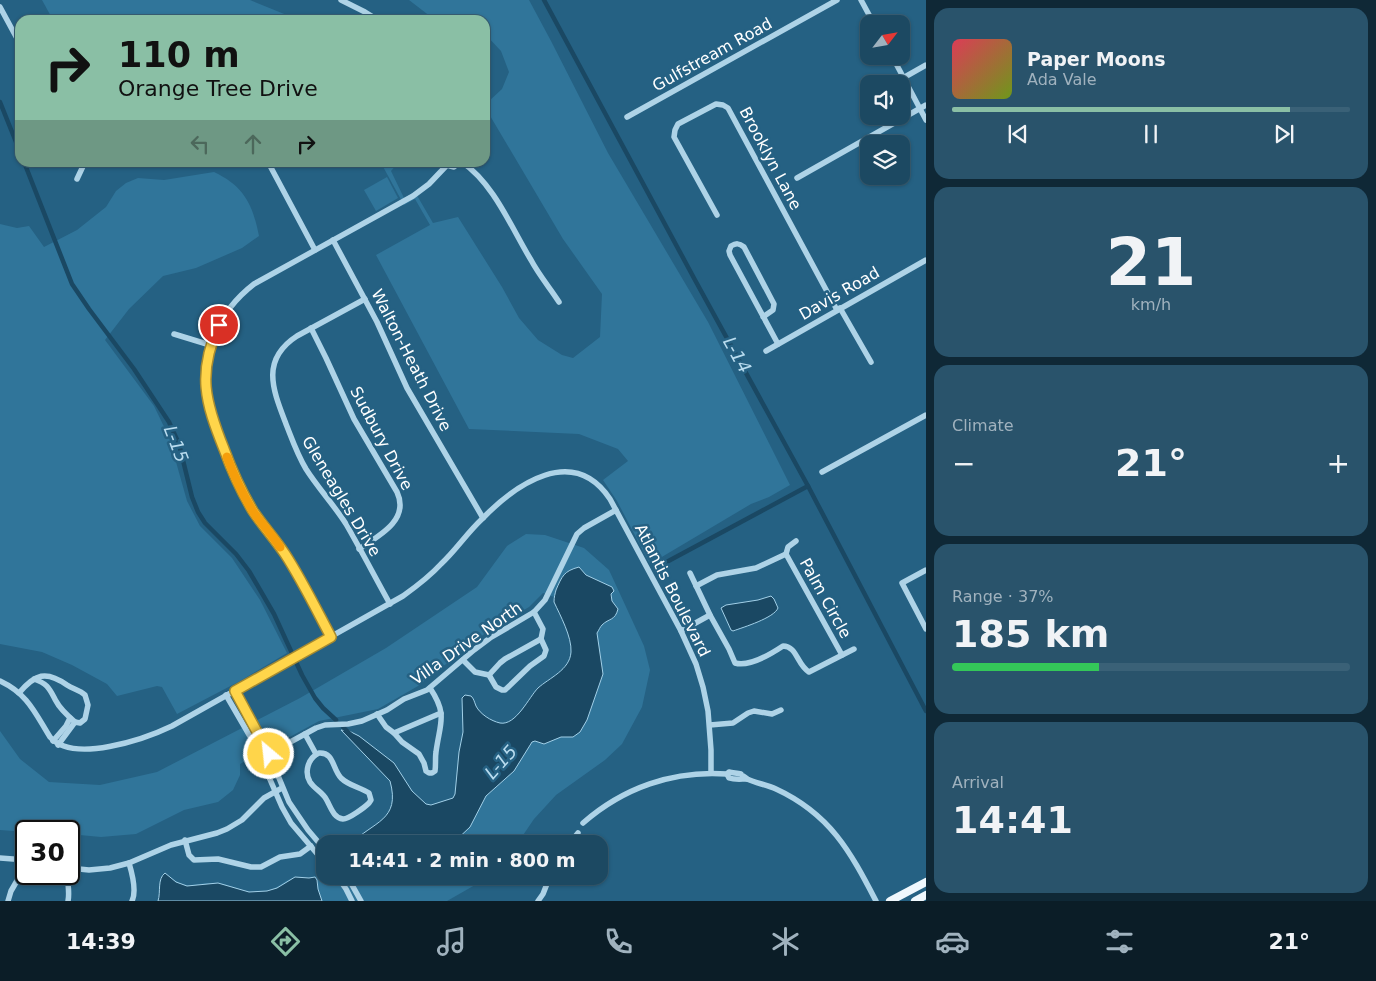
<!DOCTYPE html>
<html lang="en">
<head>
<meta charset="utf-8">
<style>
  :root { --surface:#1c4962; --page:#29536b; --text:#f1f3f6; --muted:#a0b2be; --line:#3a6177; --accent:#8abfa5 }
  body { margin:0; font-family:"DejaVu Sans",sans-serif; background:var(--page); color:var(--text); height:100vh; display:flex; flex-direction:column; font-size:19px; white-space:nowrap }
  * { box-sizing:border-box; margin:0 }
  p { font-size:16px; color:var(--muted) }
  .icon { flex:none; width:28px; height:28px; fill:none; stroke:currentColor; stroke-width:2; stroke-linecap:round; stroke-linejoin:round }
  .map { position:relative; flex:1; overflow:hidden }
  .drawer { display:flex; flex-direction:column; gap:8px; padding:8px; background:#0f2836; width:450px }
  .drawer>* { flex:none }
  .hud { position:absolute; left:15px; top:15px; width:475px; height:152px; border-radius:15px; box-shadow:0 1px 4px #0004,0 0 0 1px var(--line); background:#8abfa5; color:#111; overflow:hidden }
  .needle { width:32px; rotate:59deg }
  .fabs { position:absolute; left:860px; top:15px; display:grid; gap:10px }
  .fabs a { display:grid; place-items:center; width:50px; height:50px; border-radius:10px; background:var(--surface); box-shadow:0 1px 4px #0004,0 0 0 1px var(--line); font-size:25px }
  .speed { position:absolute; left:15px; top:820px; display:flex; gap:10px; font-size:25px; font-weight:700; text-align:center }
  .speed>* { display:grid; place-content:center; width:65px; height:65px; border-radius:50%; background:var(--surface); box-shadow:0 1px 4px #0004,0 0 0 1px var(--line); line-height:1 }
  .speed .limit { border:2px solid #111; border-radius:8px; background:#fff; color:#111 }
  .pin { position:absolute; display:grid; place-items:center; width:42px; height:42px; color:#fff; margin:-21px; border:2px solid #fff; border-radius:50%; box-shadow:0 1px 5px #0007 }
  .me { position:absolute; width:55px; margin:-28px; rotate:332deg; stroke-linejoin:round; filter:drop-shadow(0 0 4px #0008) }
  .turn { display:flex; align-items:center; gap:18px; height:105px; padding:0 20px; font-size:22px }
  .turn .icon { width:65px; height:65px; stroke-width:2.5 }
  .turn b { display:block; font-size:35px; line-height:42px }
  .lanes { display:flex; align-items:center; height:48px; padding:0 20px; background:#0003; justify-content:center; gap:25px; direction:ltr }
  .lanes .off { opacity:.35 }
  .big { font-size:38px; font-weight:800; line-height:1.1 }
  .drawer .widget { flex:1; display:flex; flex-direction:column; justify-content:center; gap:8px; min-width:0; padding:0 18px; border-radius:15px; background:var(--page) }
  .drawer .dial { align-items:center; gap:0 }
  .dial b { font-size:65px; line-height:1 }
  .song { display:flex; align-items:center; gap:15px }
  .cover { width:60px; height:60px; border-radius:8px; background:linear-gradient(135deg,hsl(350 70% 55%),hsl(80 70% 35%)) }
  .played { height:5px; border-radius:2px; background:linear-gradient(90deg,var(--accent) 85%,var(--line) 85%) }
  .keys { display:flex; justify-content:space-around; direction:ltr }
  .heat { display:flex; justify-content:space-between; align-items:center; font-size:28px; direction:ltr }
  .charge { height:8px; border-radius:4px; background:linear-gradient(90deg,#34c759 37%,var(--line) 0) }
  .trip { position:absolute; left:316px; top:835px; width:292px; height:50px; border-radius:15px; background:var(--surface); box-shadow:0 1px 4px #0004,0 0 0 1px var(--line); font-weight:800; line-height:50px; text-align:center }
  .tabs { display:flex; height:80px; justify-content:space-around; align-items:center; background:#0b1d27; color:var(--muted) }
  .tabs .icon { width:35px; height:35px }
  .tabs .current { color:var(--accent) }
  .tabs b { font-size:22px; color:var(--text) }
  main { display:flex; flex:1; min-height:0 }
  .map>svg:first-child { display:block }
  .green { fill:#30759a }
  .water { fill:#1a4863; stroke:#a2d0e8 }
  .lines { fill:none; stroke-linecap:round; stroke-linejoin:round }
  .canal { stroke:#1a4863; stroke-width:4.5 }
  .minor { stroke:#aed3e7; stroke-width:5.5 }
  .major { stroke:#f0f8fd; stroke-width:8 }
  .route-casing { stroke:#a68a30; stroke-width:12 }
  .route { stroke:#ffd54a; stroke-width:9 }
  .slow { stroke:#f59e0b; stroke-width:9 }
  .labels { text-anchor:middle; stroke-width:5; stroke-linejoin:round; paint-order:stroke }
  .street-label { font-size:16px; fill:#fff; stroke:#256183 }
  .water-label { font-size:18px; font-style:italic; fill:#b9dcef; stroke:#256183 }
</style>
</head>
<body>
<main>
<div class="map">
<svg width="926" height="901" viewBox="0 0 926 901">
  <rect width="100%" height="100%" fill="#256183"/>
  <g class="green">
    <polygon points="42,0 250,0 299,20 53,20"/>
    <polygon points="409,0 529,0 551,41 608,153 708,322 790,485 769,497 751,504 650,564 617,501 603,480 628,461 618,449 579,434 469,429 376,255 430,225 415,199 404,205 381,163 398,163 391,171 404,198 415,192 433,223 458,217 502,287 519,318 538,340 562,355 573,358 600,337 602,294 563,239 489,114 488,102 502,89 509,72 501,51 485,34 485,20 435,20"/>
    <path d="M214,172C244,186 253,205 259,236L242,248L196,268L163,276L129,309L105,340L154,406L169,437L187,501L200,526L232,558L260,600L287,653L240,681L177,714L162,687L157,686L117,696L107,684L72,665L42,652L0,644V224L17,228L29,226L44,247L77,230L106,207L116,191L126,183L138,178L164,180Z"/>
    <polygon points="387,177 398,198 376,211 364,190"/>
    <path d="M526,534L545,535L584,548L609,570L644,646L650,670L642,707L622,744L605,760L556,795L534,819L517,844H351C373,821 401,822 390,781L341,730L349,731L359,736L394,763L412,791L426,804L431,805L453,798L455,794L459,752L463,732L462,698L465,695L471,696C474,699 474,701 476,706C480,714 491,721 500,723C516,726 529,697 538,688C549,678 570,670 571,652C572,637 560,615 554,602V597L543,593L529,607L488,631L418,686L378,709L319,721L240,764V775L233,790L218,802L184,810L136,834L101,837L69,834V831L26,832L0,830V731L20,759L49,782L100,785L157,772L300,698L386,648L477,587L507,546Z"/>
    <path d="M325,870V876H488L482,881L447,901H158C161,892 157,879 165,873C190,893 189,882 216,883C235,884 246,897 269,890C278,888 284,881 293,878C297,876 303,878 308,878C315,878 320,874 325,870Z"/>
  </g>
  <g class="water">
    <path d="M579,567L586,575L612,587L614,591L611,594L612,601L618,609C615,621 609,618 602,625C600,627 599,630 597,633L603,674L587,720L580,732L573,737H561L544,744L535,741L532,742L514,771L486,796L470,827L452,844H351C373,821 401,821 390,781L341,730L349,731L359,736L394,763L412,791L426,804L431,805L453,798L455,794L459,752L463,732L462,698L465,695L471,696C474,699 474,701 476,706C480,714 491,721 500,723C516,726 529,697 538,688C549,678 570,670 571,652C572,637 560,615 554,602C554,597 555,594 556,590C562,576 564,571 579,567Z"/>
    <path d="M771,596L774,599L778,608C774,618 744,627 733,631L731,630L721,608L726,605L758,600Z"/>
    <path d="M165,873L176,882L187,886L218,883L249,892L267,891L277,888L295,877L309,878L315,877L317,880L318,889L322,901H158C161,892 157,879 165,873Z"/>
  </g>
  <g class="lines">
    <g class="canal">
      <polyline points="544,0 695,280 808,486 926,711"/>
      <polyline points="0,102 20,152"/>
      <polyline points="24,162 72,284 89,309 134,369 169,422 179,444 192,497 198,512 205,523 236,554 249,571 274,614 302,675 315,698 323,708 336,720"/>
      <polyline points="661,565 808,486"/>
      <polyline points="343,727 351,735"/>
    </g>
    <g class="minor">
      <polyline points="341,0 365,12 378,20"/>
      <polyline points="861,0 874,24"/>
      <polyline points="0,7 20,44"/>
      <polyline points="892,56 926,120"/>
      <polyline points="903,78 926,65"/>
      <polyline points="627,117 837,0"/>
      <polyline points="268,162 315,250"/>
      <polyline points="447,162 450,166 454,167 460,162"/>
      <path d="M462,162C494,184 511,227 531,260C539,275 550,288 559,302"/>
      <polyline points="797,178 926,105"/>
      <polyline points="77,179 85,162"/>
      <polyline points="717,215 674,137 675,130 678,124 716,104 723,105 728,108 837,310"/>
      <polyline points="333,240 377,322 407,388 483,518"/>
      <path d="M365,299L297,336C260,360 273,390 286,424C292,439 297,454 306,469C318,488 334,505 346,524C361,550 375,577 390,604"/>
      <polyline points="840,308 871,362"/>
      <path d="M763,317L773,310L774,304L744,247C739,243 736,243 731,246L729,251L730,255C746,285 762,314 778,344"/>
      <path d="M311,328L326,358L354,419L397,492C410,520 379,536 359,549"/>
      <polyline points="174,334 210,345"/>
      <polyline points="766,351 926,260"/>
      <polyline points="822,472 926,415"/>
      <polyline points="796,541 788,547 786,554 842,655"/>
      <polyline points="926,570 902,583 926,629"/>
      <path d="M690,573L710,615L729,649L735,663C749,667 771,654 783,646C797,646 797,665 809,672L854,649"/>
      <polyline points="696,586 717,575 756,568 786,554"/>
      <polyline points="681,631 710,615"/>
      <path d="M331,637C315,608 301,578 283,550C271,533 258,518 247,501C237,484 230,467 223,449C217,432 210,416 207,398C199,354 219,311 254,284L413,196L429,184L448,164"/>
      <polyline points="463,660 475,672 489,675 496,687 502,690 505,690 530,666 544,656 546,650 541,639 543,629 534,612"/>
      <polyline points="489,675 500,663 505,659 541,639"/>
      <path d="M34,679C48,684 49,688 56,701C60,709 68,716 75,722"/>
      <path d="M0,681C28,694 35,713 50,737C73,764 145,739 172,726L403,596C417,586 430,576 441,564C456,550 467,533 482,519C516,484 573,444 610,499L681,631L696,664L703,687L708,711L711,750V773"/>
      <polyline points="235,691 269,754 289,802 308,830 325,850"/>
      <path d="M19,693C35,674 46,670 67,685C73,689 80,690 85,695L88,705L85,719L80,723L75,722L58,745"/>
      <polyline points="226,695 255,745 282,807 291,823 325,863"/>
      <path d="M377,714L386,727L394,733L402,742L419,754L424,763L426,771L429,773H432L435,771C436,765 435,758 436,752C440,722 448,715 430,688"/>
      <polyline points="710,725 733,723 748,713 754,711 772,714 781,710"/>
      <polyline points="394,733 441,713"/>
      <polyline points="305,734 316,754"/>
      <polyline points="53,741 66,726 70,718"/>
      <path d="M319,753C334,752 332,768 341,778C349,786 360,787 369,793L371,800L369,803C365,807 349,819 343,819C332,818 330,803 324,796C320,791 314,788 310,782C304,772 308,758 319,753Z"/>
      <polyline points="261,758 316,728 325,725 348,724 362,721 387,710 404,699 427,690 474,650 490,638 534,612 545,600 577,534 584,528 616,510"/>
      <path d="M727,774L729,778C735,780 741,779 747,779"/>
      <path d="M583,823C623,788 673,770 727,774L729,772C733,773 737,773 741,774C741,775 747,778 747,779C756,783 767,785 776,789C830,814 850,851 876,901"/>
      <polyline points="185,840 189,855 194,860 218,859 251,867 261,867 280,857 300,854 311,846"/>
      <polyline points="569,844 578,833"/>
      <polyline points="0,858 26,860"/>
      <path d="M129,863C132,873 137,891 132,901"/>
      <polyline points="69,868 89,870 110,868 129,863 171,845 217,833 227,829 242,820 264,798 282,788"/>
      <polyline points="337,876 346,889 352,901"/>
      <polyline points="347,876 361,901"/>
      <polyline points="8,901 11,891 22,872 24,860"/>
      <path d="M68,901C70,892 67,883 68,874"/>
      <polyline points="538,901 543,894 550,876"/>
    </g>
    <g class="major">
      <polyline points="890,901 926,882"/>
      <polyline points="915,901 926,895"/>
    </g>
  </g>
  <g class="lines">
    <defs>
      <path id="route" d="M219,325C197,373 205,402 224,449C232,471 241,491 253,511C263,526 275,539 285,554C302,580 316,609 331,637L235,691L269,754"/>
    </defs>
    <use href="#route" class="route-casing"/>
    <use href="#route" class="route"/>
    <path class="slow" d="M227,457C234,476 243,495 254,513C263,525 272,535 280,547"/>
  </g>
  <g class="labels">
    <g class="street-label">
      <text transform="translate(712 54) rotate(-29)" y="6">Gulfstream Road</text>
      <text transform="translate(771 158) rotate(62)" y="6">Brooklyn Lane</text>
      <text transform="translate(839 293) rotate(-30)" y="6">Davis Road</text>
      <text transform="translate(412 360) rotate(63)" y="6">Walton-Heath Drive</text>
      <text transform="translate(382 438) rotate(62)" y="6">Sudbury Drive</text>
      <text transform="translate(342 496) rotate(59)" y="6">Gleneagles Drive</text>
      <text transform="translate(673 590) rotate(63)" y="6">Atlantis Boulevard</text>
      <text transform="translate(826 598) rotate(61)" y="6">Palm Circle</text>
      <text transform="translate(466 643) rotate(-35)" y="6">Villa Drive North</text>
    </g>
    <g class="water-label">
      <text transform="translate(737 355) rotate(61)" y="6">L-14</text>
      <text transform="translate(176 444) rotate(69)" y="6">L-15</text>
      <text transform="translate(501 762) rotate(-48)" y="6">L-15</text>
    </g>
  </g>
</svg>
<div class="fabs">
<a><svg class="needle" viewBox="-14 -14 28 28"><path d="M0-13l5 13h-10z" fill="#e53935"/><path d="M0 13l5-13h-10z" fill="#a0b2be"/></svg></a>
<a><svg class="icon" aria-label="sound" viewBox="0 0 24 24"><path d="M4 9h4l5-4v14l-5-4H4zM17 9q2 3 0 6"/></svg></a>
<a><svg class="icon" aria-label="layers" viewBox="0 0 24 24"><path d="M12 4l9 5-9 5-9-5zM3 14l9 5 9-5"/></svg></a>
</div>
<div class="speed"><div class="limit">30</div></div>
<div class="pin" style="left:219px;top:325px;background:#d93025"><svg class="icon" aria-label="arrive" viewBox="0 0 24 24"><path d="M6 21V4h12l-3 4 3 4H6"/></svg></div>
<svg class="me" style="left:269px;top:754px" viewBox="-20 -20 40 40"><circle r="17" fill="#ffd54a" stroke="#fff" stroke-width="3"/><path d="M0-11L8 9 0 5-8 9z" fill="#fff"/></svg>
<div class="trip">14:41 · 2 min · 800 m</div>
<div class="hud">
<div class="turn"><svg class="icon" aria-label="right" viewBox="0 0 24 24"><path d="M7 20v-9h11M14 6l5 5-5 5"/></svg><div><b>110 m</b>Orange Tree Drive</div></div>
<div class="lanes"><svg class="icon off" aria-label="left" viewBox="0 0 24 24"><path d="M17 20v-9H6M10 6l-5 5 5 5"/></svg><svg class="icon off" aria-label="ahead" viewBox="0 0 24 24"><path d="M12 20V5M6 11l6-6 6 6"/></svg><svg class="icon" aria-label="right" viewBox="0 0 24 24"><path d="M7 20v-9h11M14 6l5 5-5 5"/></svg></div>
</div>
</div>
<section class="drawer">
<div class="widget">
<div class="song"><i class="cover"></i><div><b>Paper Moons</b><p>Ada Vale</p></div></div>
<div class="played"></div>
<div class="keys"><svg class="icon" aria-label="previous" viewBox="0 0 24 24"><path d="M18 5L8 12l10 7zM5 5v14"/></svg><svg class="icon" aria-label="pause" viewBox="0 0 24 24"><path d="M8 5v14M16 5v14"/></svg><svg class="icon" aria-label="next" viewBox="0 0 24 24"><path d="M6 5l10 7-10 7zM19 5v14"/></svg></div>
</div>
<div class="widget dial"><b>21</b><p>km/h</p></div>
<div class="widget"><p>Climate</p>
<div class="heat"><a>−</a><b class="big">21°</b><a>+</a></div>
</div>
<div class="widget"><p>Range · 37%</p><b class="big">185 km</b><div class="charge"></div></div>
<div class="widget"><p>Arrival</p><b class="big">14:41</b></div>
</section>
</main>
<nav class="tabs">
<b>14:39</b>
<svg class="icon current" aria-label="directions" viewBox="0 0 24 24"><path d="M12 3l9 9-9 9-9-9zM9 14v-3h6M13 9l2 2-2 2"/></svg>
<svg class="icon" aria-label="music" viewBox="0 0 24 24"><path d="M9 18V5l10-2v13"/><circle cx="6" cy="18" r="3"/><circle cx="16" cy="16" r="3"/></svg>
<svg class="icon" aria-label="phone" viewBox="0 0 24 24"><path d="M5 4h4l2 5-3 2q2 4 5 5l2-3 5 2v4C11 20 4 13 5 4z"/></svg>
<svg class="icon" aria-label="climate" viewBox="0 0 24 24"><path d="M12 3v18M4 7l16 10M4 17L20 7"/></svg>
<svg class="icon" aria-label="car" viewBox="0 0 24 24"><path d="M5 17H2v-5l4-1 3-4h7l3 4 3 1v5h-3M9 17h6M6 11h13"/><circle cx="7" cy="17" r="2"/><circle cx="17" cy="17" r="2"/></svg>
<svg class="icon" aria-label="filters" viewBox="0 0 24 24"><path d="M4 7h16M4 17h16"/><circle cx="9" cy="7" r="2"/><circle cx="15" cy="17" r="2"/></svg>
<b>21°</b>
</nav>
</body>
</html>
